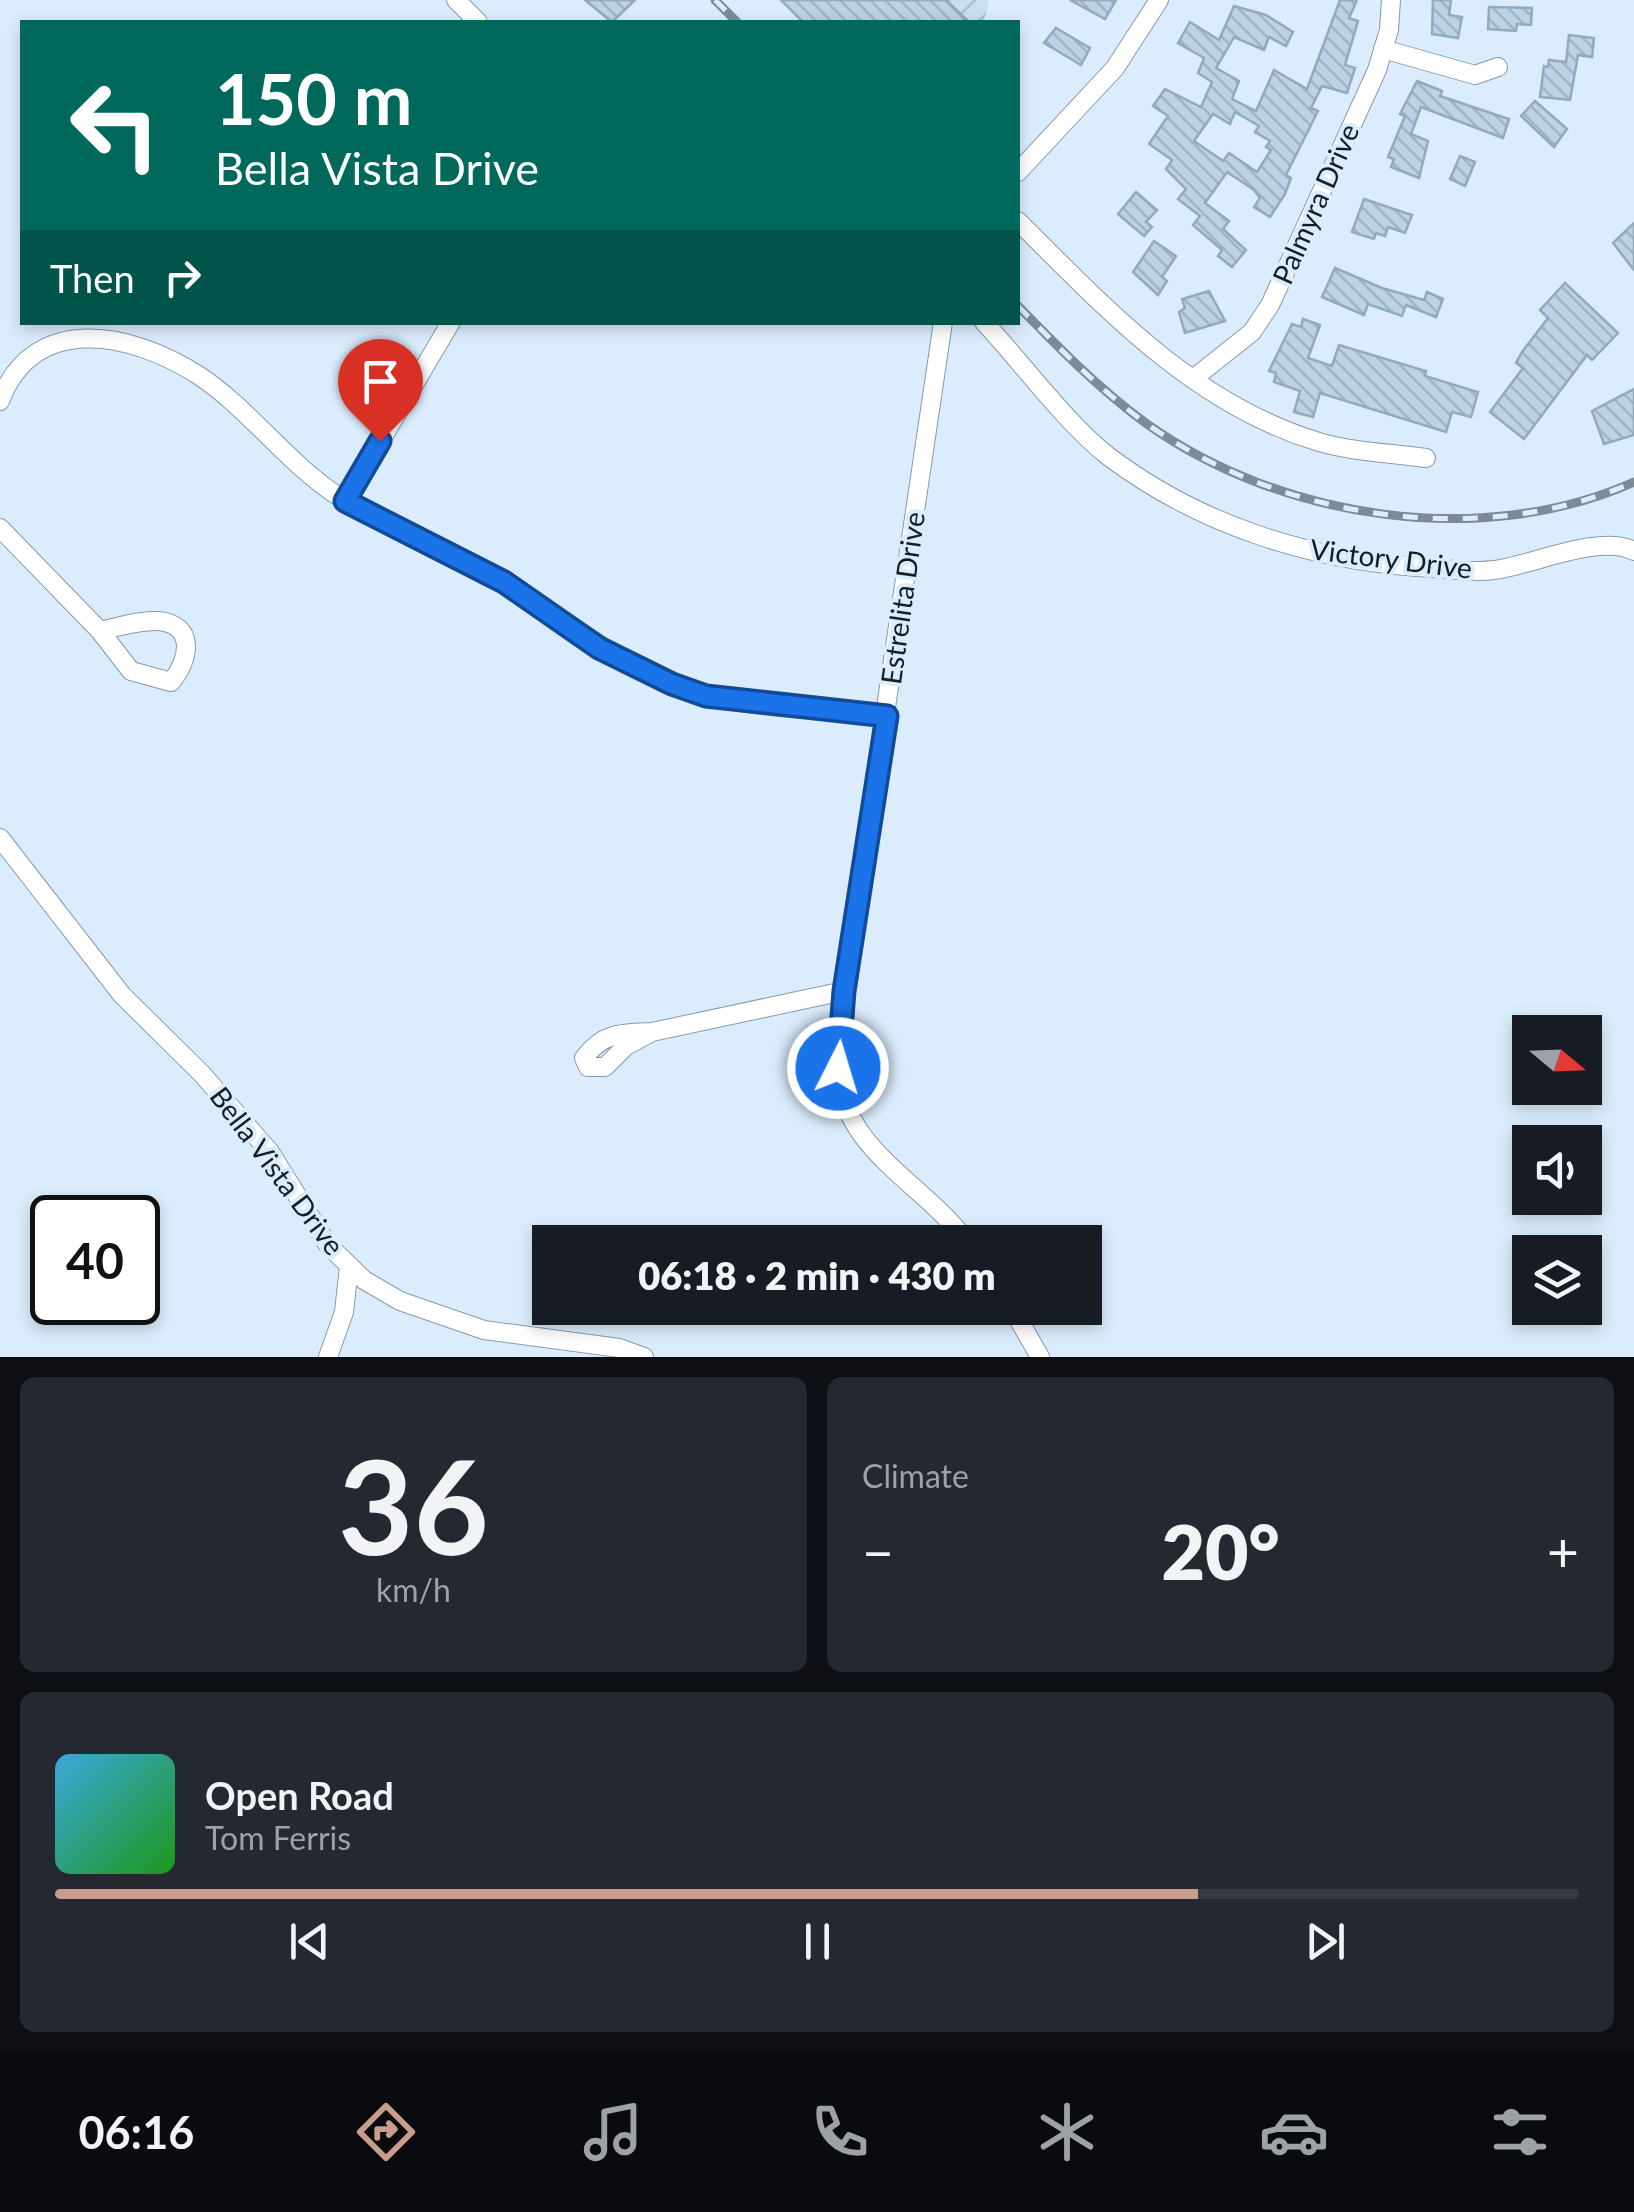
<!DOCTYPE html>
<html lang="en">
<head>
<meta charset="utf-8">
<style>
  :root { --surface:#171b24; --page:#242831; --text:#f1f3f6; --muted:#9ea1a6; --line:#363941; --accent:#c99d8c }
  body { margin:0; font-family:Lato,sans-serif; background:var(--page); color:var(--text); height:100vh; display:flex; flex-direction:column; font-size:38px; white-space:nowrap }
  * { box-sizing:border-box; margin:0 }
  p { font-size:32px; color:var(--muted) }
  .icon { flex:none; width:55px; height:55px; fill:none; stroke:currentColor; stroke-width:2; stroke-linecap:round; stroke-linejoin:round }
  .map { position:relative; height:1357px; overflow:hidden }
  .panel { display:flex; flex-direction:column; gap:20px; padding:20px; background:#0d0f14; flex:1 }
  .panel>* { flex:none }
  .top-card { position:absolute; left:20px; top:20px; width:1000px; height:305px; border-radius:0px; box-shadow:0 5px 15px #0003; background:#00695c; color:#fff; overflow:hidden }
  .needle { width:65px; rotate:109deg }
  .controls { position:absolute; left:1512px; top:1015px; display:grid; gap:20px }
  .controls a { display:grid; place-items:center; width:90px; height:90px; border-radius:0px; background:var(--surface); box-shadow:0 5px 15px #0003; font-size:50px }
  .speed { position:absolute; left:30px; top:1195px; display:flex; gap:20px; font-size:50px; font-weight:700; text-align:center }
  .speed>* { display:grid; place-content:center; width:130px; height:130px; border-radius:50%; background:var(--surface); box-shadow:0 5px 15px #0003; line-height:1 }
  .speed .limit { border:5px solid #111; border-radius:15px; background:#fff; color:#111 }
  .pin { position:absolute; display:grid; place-items:center; width:85px; height:85px; color:#fff; margin:-102px -42px; border-radius:50% 50% 50% 0; rotate:-45deg; box-shadow:0 0 10px #0007 }
  .pin .icon { rotate:45deg }
  .me { position:absolute; width:110px; margin:-55px; rotate:5deg; stroke-linejoin:round; filter:drop-shadow(0 0 8px #0008) }
  .turn { display:flex; align-items:center; gap:35px; height:210px; padding:0 30px; font-size:45px }
  .turn .icon { width:130px; height:130px; stroke-width:2.5 }
  .turn b { display:block; font-size:70px; line-height:85px }
  .then { display:flex; align-items:center; height:95px; padding:0 30px; background:#0003; gap:20px; font-size:38px }
  .big { font-size:75px; font-weight:800; line-height:1.1 }
  .panel .widget { flex:1; display:flex; flex-direction:column; justify-content:center; gap:15px; min-width:0; padding:0 35px; border-radius:15px; background:var(--page) }
  .panel .dial { align-items:center; gap:0 }
  .dial b { font-size:130px; line-height:1 }
  .song { display:flex; align-items:center; gap:30px }
  .cover { width:120px; height:120px; border-radius:15px; background:linear-gradient(135deg,hsl(200 70% 55%),hsl(120 70% 35%)) }
  .played { height:10px; border-radius:5px; background:linear-gradient(90deg,var(--accent) 75%,var(--line) 75%) }
  .keys { display:flex; justify-content:space-around; direction:ltr }
  .heat { display:flex; justify-content:space-between; align-items:center; font-size:55px; direction:ltr }
  .panel .tiles { flex:1; display:grid; gap:20px; grid-template-columns:1fr 1fr }
  .widget:last-child { grid-column:span 2 }
  .trip { position:absolute; left:532px; top:1225px; width:570px; height:100px; border-radius:0px; background:var(--surface); box-shadow:0 5px 15px #0003; font-weight:800; line-height:100px; text-align:center }
  .tabs { display:flex; height:160px; justify-content:space-around; align-items:center; background:#090b0e; color:var(--muted) }
  .tabs .icon { width:70px; height:70px }
  .tabs .current { color:var(--accent) }
  .tabs b { font-size:45px; color:var(--text) }
  .map>svg:first-child { display:block }
  .industrial { fill:url(#industrial-furrows) }
  .building { fill:url(#building-back-hatch); stroke:#94a9bc; stroke-width:2.5; fill-rule:evenodd }
  .lines { fill:none; stroke-linecap:round; stroke-linejoin:round }
  .minor-casing { stroke:#869aac; stroke-width:20 }
  .minor { stroke:#fff; stroke-width:18 }
  .rail-casing { stroke:#7e8b97; stroke-width:9 }
  .rail { stroke:#dbedfd; stroke-width:5; stroke-dasharray:15; stroke-linecap:butt }
  .route-casing { stroke:#114b97; stroke-width:25 }
  .route { stroke:#1a73e8; stroke-width:18 }
  .labels { text-anchor:middle; stroke-width:8; stroke-linejoin:round; paint-order:stroke }
  .street-label { font-size:28px; fill:#161e25; stroke:#dbedfd }
</style>
</head>
<body>
<div class="map">
<svg width="1634" height="1357" viewBox="0 0 1634 1357">
  <defs>
    <pattern id="industrial-furrows" width="10" height="10" patternUnits="userSpaceOnUse" patternTransform="scale(2.5)"><rect width="10" height="10" fill="#c9dff2"/><path d="M-1 1l2-2M0 10L10 0M9 11l2-2" fill="none" stroke="#acbfcf"/></pattern>
    <pattern id="building-back-hatch" width="6" height="6" patternUnits="userSpaceOnUse" patternTransform="scale(2.5)"><rect width="6" height="6" fill="#bcd2e5"/><path d="M-1 5l2 2M0 0l6 6M5-1l2 2" fill="none" stroke="#a1b4c4"/></pattern>
  </defs>
  <rect width="100%" height="100%" fill="#dbedfd"/>
  <polygon class="industrial" points="781,0 989,0 984,22 803,22"/>
  <g class="building">
    <polygon points="585,0 635,0 612,22"/>
    <polygon points="781,0 946,0 969,22 803,22"/>
    <polygon points="1070,0 1116,0 1105,19"/>
    <path d="M1340,0H1357L1349,18L1358,21L1345,65L1355,68L1347,93L1322,86L1311,108L1318,111L1286,175L1291,178L1285,194L1270,217L1254,207L1260,198L1254,190L1227,172L1205,203L1229,221L1223,229L1246,250L1232,267L1218,256L1222,250L1193,225L1200,216L1178,199L1186,189L1166,169L1172,160L1149,144L1168,116L1153,106L1165,89L1201,107L1212,82L1198,73L1204,58L1178,43L1190,22L1219,40L1234,6L1266,15L1293,32L1286,46L1269,37L1264,50L1234,37L1216,68L1239,81L1232,99L1256,111L1274,70L1307,89ZM1235,112L1259,126L1255,132L1270,141L1266,147L1271,150L1257,172L1229,153L1223,161L1194,141L1213,114L1230,124Z"/>
    <polygon points="1433,0 1451,0 1449,15 1462,17 1458,38 1432,34"/>
    <polygon points="1489,7 1532,8 1531,25 1517,24 1516,31 1488,29"/>
    <polygon points="1056,28 1090,48 1081,65 1044,43"/>
    <polygon points="1569,35 1594,38 1592,57 1578,55 1570,100 1540,97 1544,66 1548,67 1549,60 1566,62"/>
    <polygon points="1417,81 1442,91 1440,96 1509,119 1503,138 1421,107 1411,134 1428,141 1419,178 1391,167 1394,159 1388,157 1405,116 1400,114"/>
    <polygon points="1535,101 1567,129 1554,147 1521,116"/>
    <polygon points="1460,156 1475,162 1465,186 1450,179"/>
    <polygon points="1136,192 1157,210 1146,222 1152,227 1144,236 1118,214"/>
    <polygon points="1364,199 1412,215 1405,233 1388,227 1385,236 1376,233 1374,239 1352,232"/>
    <polygon points="1634,223 1634,270 1613,243"/>
    <polygon points="1154,241 1176,256 1162,277 1167,281 1158,295 1133,272"/>
    <polygon points="1335,268 1382,288 1424,300 1427,292 1443,299 1436,317 1406,305 1402,316 1368,304 1364,315 1322,297"/>
    <polygon points="1565,283 1618,333 1592,360 1587,355 1524,439 1490,412 1523,368 1516,363 1522,352 1548,318 1540,310"/>
    <polygon points="1209,291 1225,321 1185,333 1179,312 1185,308 1182,299"/>
    <polygon points="1303,319 1320,325 1308,358 1332,366 1339,345 1426,371 1425,376 1478,392 1471,417 1452,412 1446,432 1320,393 1313,417 1294,412 1300,391 1274,382 1276,373 1269,371 1292,324 1301,327"/>
    <polygon points="1634,389 1634,435 1604,444 1592,411"/>
  </g>
  <g class="lines">
    <defs>
      <g id="minor">
        <polyline points="456,0 478,22"/>
        <polyline points="1383,49 1475,75 1498,67"/>
        <polyline points="1018,172 1115,68 1159,0"/>
        <path d="M1018,221C1106,309 1195,405 1319,442C1353,452 1392,453 1426,458"/>
        <path d="M943,322L844,991C842,1016 837,1043 838,1068C841,1150 924,1183 967,1242"/>
        <path d="M984,322C1021,362 1067,424 1108,456C1202,527 1316,562 1433,568C1452,569 1474,573 1494,570C1530,566 1600,533 1634,551"/>
        <polyline points="1193,379 1252,332 1270,305 1377,70 1389,30 1391,0"/>
        <path d="M0,401C34,312 131,332 198,375C250,409 287,464 341,498C392,530 450,550 502,581C560,615 608,657 670,683C731,710 820,708 887,716"/>
        <polyline points="345,501 451,322"/>
        <path d="M0,528L100,631L131,671L171,682C190,660 196,624 158,621C139,620 118,627 100,631"/>
        <polyline points="0,838 122,995 202,1074 270,1152 328,1245 364,1280 400,1301 484,1330 619,1348 644,1357"/>
        <path d="M652,1032C622,1033 603,1032 584,1058L588,1067H605L626,1046L652,1032L844,991"/>
        <polyline points="1012,1308 1040,1357"/>
        <polyline points="328,1357 344,1312 349,1266"/>
      </g>
    </defs>
    <use href="#minor" class="minor-casing"/>
    <use href="#minor" class="minor"/>
    <defs>
      <g id="rail">
        <polyline points="715,0 737,22"/>
        <path d="M1018,306C1058,347 1100,390 1147,424C1281,519 1481,550 1634,482"/>
      </g>
    </defs>
    <use href="#rail" class="rail-casing"/>
    <use href="#rail" class="rail"/>
  </g>
  <g class="lines">
    <defs>
      <polyline id="route" points="380,441 345,501 504,582 599,648 672,684 706,696 887,716 844,991 838,1068"/>
    </defs>
    <use href="#route" class="route-casing"/>
    <use href="#route" class="route"/>
  </g>
  <g class="labels">
    <g class="street-label">
      <text transform="translate(1316 204) rotate(-66)" y="10">Palmyra Drive</text>
      <text transform="translate(1391 559) rotate(7)" y="10">Victory Drive</text>
      <text transform="translate(903 598) rotate(-82)" y="10">Estrelita Drive</text>
      <text transform="translate(277 1171) rotate(53)" y="10">Bella Vista Drive</text>
    </g>
  </g>
</svg>
<div class="controls">
<a><svg class="needle" viewBox="-14 -14 28 28"><path d="M0-13l5 13h-10z" fill="#e53935"/><path d="M0 13l5-13h-10z" fill="#9ea1a6"/></svg></a>
<a><svg class="icon" aria-label="sound" viewBox="0 0 24 24"><path d="M4 9h4l5-4v14l-5-4H4zM17 9q2 3 0 6"/></svg></a>
<a><svg class="icon" aria-label="layers" viewBox="0 0 24 24"><path d="M12 4l9 5-9 5-9-5zM3 14l9 5 9-5"/></svg></a>
</div>
<div class="speed"><div class="limit">40</div></div>
<div class="pin" style="left:380px;top:441px;background:#d93025"><svg class="icon" aria-label="arrive" viewBox="0 0 24 24"><path d="M6 21V4h12l-3 4 3 4H6"/></svg></div>
<svg class="me" style="left:838px;top:1068px" viewBox="-20 -20 40 40"><circle r="17" fill="#1a73e8" stroke="#fff" stroke-width="3"/><path d="M0-11L8 9 0 5-8 9z" fill="#fff"/></svg>
<div class="trip">06:18 · 2 min · 430 m</div>
<div class="top-card">
<div class="turn"><svg class="icon" aria-label="left" viewBox="0 0 24 24"><path d="M17 20v-9H6M10 6l-5 5 5 5"/></svg><div><b>150 m</b>Bella Vista Drive</div></div>
<div class="then">Then<svg class="icon" aria-label="right" viewBox="0 0 24 24"><path d="M7 20v-9h11M14 6l5 5-5 5"/></svg></div>
</div>
</div>
<section class="panel">
<div class="tiles">
<div class="widget dial"><b>36</b><p>km/h</p></div>
<div class="widget"><p>Climate</p>
<div class="heat"><a>−</a><b class="big">20°</b><a>+</a></div>
</div>
<div class="widget">
<div class="song"><i class="cover"></i><div><b>Open Road</b><p>Tom Ferris</p></div></div>
<div class="played"></div>
<div class="keys"><svg class="icon" aria-label="previous" viewBox="0 0 24 24"><path d="M18 5L8 12l10 7zM5 5v14"/></svg><svg class="icon" aria-label="pause" viewBox="0 0 24 24"><path d="M8 5v14M16 5v14"/></svg><svg class="icon" aria-label="next" viewBox="0 0 24 24"><path d="M6 5l10 7-10 7zM19 5v14"/></svg></div>
</div>
</div>
</section>
<nav class="tabs">
<b>06:16</b>
<svg class="icon current" aria-label="directions" viewBox="0 0 24 24"><path d="M12 3l9 9-9 9-9-9zM9 14v-3h6M13 9l2 2-2 2"/></svg>
<svg class="icon" aria-label="music" viewBox="0 0 24 24"><path d="M9 18V5l10-2v13"/><circle cx="6" cy="18" r="3"/><circle cx="16" cy="16" r="3"/></svg>
<svg class="icon" aria-label="phone" viewBox="0 0 24 24"><path d="M5 4h4l2 5-3 2q2 4 5 5l2-3 5 2v4C11 20 4 13 5 4z"/></svg>
<svg class="icon" aria-label="climate" viewBox="0 0 24 24"><path d="M12 3v18M4 7l16 10M4 17L20 7"/></svg>
<svg class="icon" aria-label="car" viewBox="0 0 24 24"><path d="M5 17H2v-5l4-1 3-4h7l3 4 3 1v5h-3M9 17h6M6 11h13"/><circle cx="7" cy="17" r="2"/><circle cx="17" cy="17" r="2"/></svg>
<svg class="icon" aria-label="filters" viewBox="0 0 24 24"><path d="M4 7h16M4 17h16"/><circle cx="9" cy="7" r="2"/><circle cx="15" cy="17" r="2"/></svg>
</nav>
</body>
</html>
